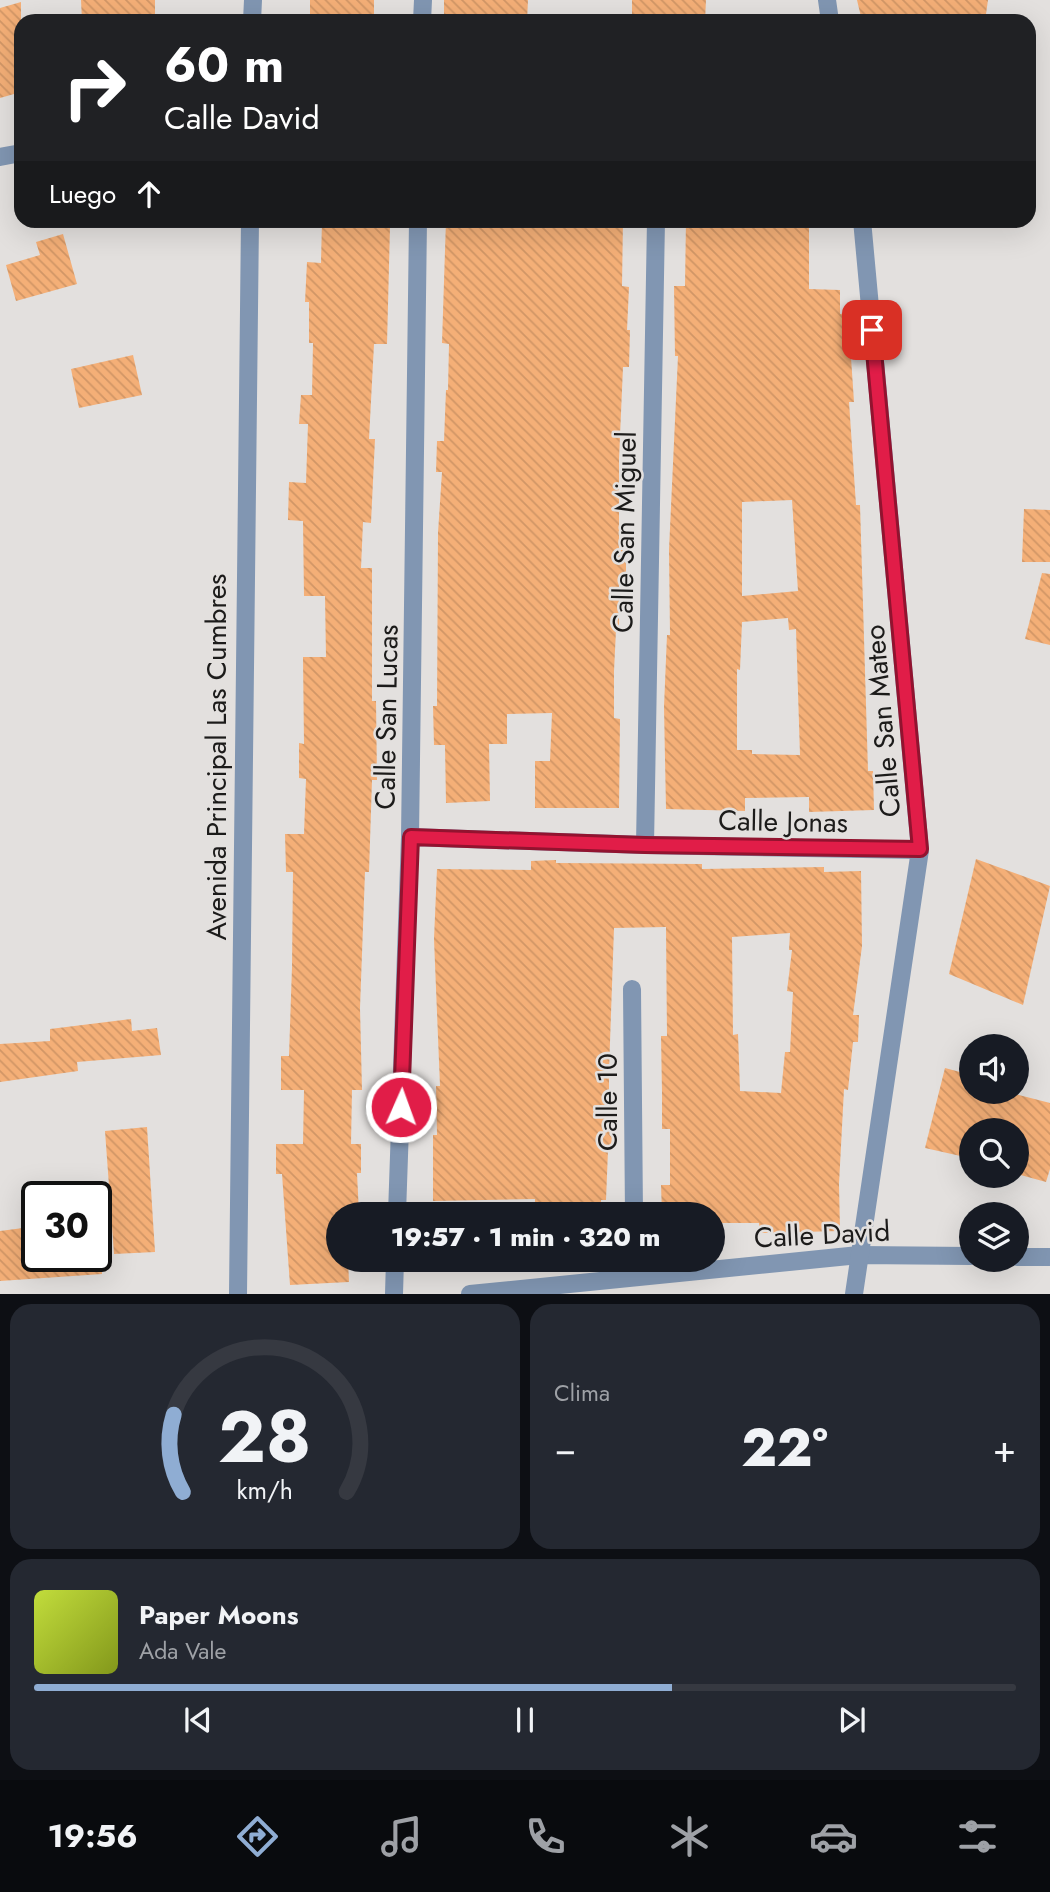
<!DOCTYPE html>
<html lang="es">
<head>
<meta charset="utf-8">
<style>
  :root { --surface:#171b24; --page:#242831; --text:#f1f3f6; --muted:#9ea1a6; --line:#363941; --accent:#8fadd3 }
  body { margin:0; font-family:Jost,sans-serif; background:var(--page); color:var(--text); height:100vh; display:flex; flex-direction:column; font-size:26px; white-space:nowrap }
  * { box-sizing:border-box; margin:0 }
  p { font-size:23px; color:var(--muted) }
  .icon { flex:none; width:38px; height:38px; fill:none; stroke:currentColor; stroke-width:2; stroke-linecap:round; stroke-linejoin:round }
  .map { position:relative; height:1294px; overflow:hidden }
  .sheet { display:flex; flex-direction:column; gap:10px; padding:10px; background:#0d0f14; flex:1 }
  .sheet>* { flex:none }
  .guide { position:absolute; left:14px; top:14px; width:1022px; height:214px; border-radius:21px; box-shadow:0 7px 28px #0002; background:#202124; color:#fff; overflow:hidden }
  .controls { position:absolute; left:959px; top:1034px; display:grid; gap:14px }
  .controls a { display:grid; place-items:center; width:70px; height:70px; border-radius:50%; background:var(--surface); box-shadow:0 7px 28px #0002; font-size:35px }
  .speed { position:absolute; left:21px; top:1181px; display:flex; gap:14px; font-size:35px; font-weight:700; text-align:center }
  .speed>* { display:grid; place-content:center; width:91px; height:91px; border-radius:50%; background:var(--surface); box-shadow:0 7px 28px #0002; line-height:1 }
  .speed .limit { border:4px solid #111; border-radius:10px; background:#fff; color:#111 }
  .pin { position:absolute; display:grid; place-items:center; width:60px; height:60px; color:#fff; margin:-30px; border-radius:14px; box-shadow:0 4px 10px #0006 }
  .me { position:absolute; width:77px; margin:-38px; rotate:2deg; stroke-linejoin:round; filter:drop-shadow(0 0 5px #0008) }
  .turn { display:flex; align-items:center; gap:24px; height:147px; padding:0 35px; font-size:32px }
  .turn .icon { width:91px; height:91px; stroke-width:2.5 }
  .turn b { display:block; font-size:49px; line-height:60px }
  .then { display:flex; align-items:center; height:66px; padding:0 35px; background:#0003; gap:14px; font-size:26px }
  .big { font-size:52px; font-weight:800; line-height:1.1 }
  .sheet .tile { flex:1; display:flex; flex-direction:column; justify-content:center; gap:10px; min-width:0; padding:0 24px; border-radius:21px; background:var(--page) }
  .sheet .dial { align-items:center; gap:0 }
  .dial svg { height:182px; overflow:visible; fill:none; stroke:var(--line); stroke-width:7; stroke-linecap:round; text-anchor:middle }
  .dial text { fill:var(--text); stroke:none }
  .song { display:flex; align-items:center; gap:21px }
  .cover { width:84px; height:84px; border-radius:10px; background:linear-gradient(135deg,hsl(70 70% 55%),hsl(70 70% 35%)) }
  .played { height:7px; border-radius:4px; background:linear-gradient(90deg,var(--accent) 65%,var(--line) 65%) }
  .keys { display:flex; justify-content:space-around; direction:ltr }
  .heat { display:flex; justify-content:space-between; align-items:center; font-size:38px; direction:ltr }
  .sheet .tiles { flex:1; display:grid; gap:10px; grid-template-columns:1fr 1fr }
  .tile:last-child { grid-column:span 2 }
  .trip { position:absolute; left:326px; top:1202px; width:399px; height:70px; border-radius:35px; background:var(--surface); box-shadow:0 7px 28px #0002; font-weight:800; line-height:70px; text-align:center }
  .menu { display:flex; height:112px; justify-content:space-around; align-items:center; background:#090b0e; color:var(--muted) }
  .menu .icon { width:49px; height:49px }
  .menu .current { color:var(--accent) }
  .menu b { font-size:32px; color:var(--text) }
  .map>svg:first-child { display:block }
  .building { fill:url(#building-back-hatch); fill-rule:evenodd }
  .lines { fill:none; stroke-linecap:round; stroke-linejoin:round }
  .minor { stroke:#8196b2; stroke-width:18 }
  .tertiary { stroke:#8196b2; stroke-width:18 }
  .route-casing { stroke:#92132f; stroke-width:18 }
  .route { stroke:#e11d48; stroke-width:12 }
  .labels { text-anchor:middle; stroke-width:5; stroke-linejoin:round; paint-order:stroke }
  .street-label { font-size:28px; fill:#1c1b1a; stroke:#e3e0de }
</style>
</head>
<body>
<div class="map">
<svg width="1050" height="1294" viewBox="0 0 1050 1294">
  <defs>
    <pattern id="building-back-hatch" width="6" height="6" patternUnits="userSpaceOnUse" patternTransform="scale(1.75)"><rect width="6" height="6" fill="#f4af77"/><path d="M-1 5l2 2M0 0l6 6M5-1l2 2" fill="none" stroke="#d19666"/></pattern>
  </defs>
  <rect width="100%" height="100%" fill="#e3e0de"/>
  <g class="building">
    <polygon points="81,0 155,0 155,21 82,21"/>
    <rect x="310" y="0" width="64" height="21"/>
    <polygon points="444,0 528,0 527,21 444,21"/>
    <polygon points="632,0 706,0 705,21 632,19"/>
    <polygon points="857,0 988,0 985,21 862,21"/>
    <polygon points="21,2 21,60 15,62 21,92 0,98 0,8"/>
    <polygon points="322,220 375,220 375,227 390,227 387,344 374,344 369,439 375,439 371,523 363,522 361,568 372,568 372,701 376,701 377,780 372,780 369,872 365,872 360,1008 362,1090 352,1090 351,1144 361,1144 361,1173 357,1173 359,1214 338,1214 338,1260 348,1260 349,1282 290,1285 282,1174 276,1174 276,1144 303,1144 304,1090 281,1090 281,1056 289,1056 292,967 293,872 286,872 285,834 304,834 306,779 299,778 299,743 304,744 303,657 326,657 325,596 304,596 303,521 288,520 289,482 306,483 308,424 299,424 301,395 312,395 313,343 309,343 309,302 305,302 307,262 321,263"/>
    <polygon points="446,220 623,220 622,286 629,287 627,330 630,330 629,367 623,367 619,459 619,550 626,550 626,581 619,581 619,630 616,630 614,671 614,718 620,719 619,808 535,808 535,761 550,761 552,713 507,714 507,744 489,744 490,801 446,803 445,745 434,745 433,706 437,706 438,533 442,472 436,472 437,441 444,441 446,390 448,390 449,344 442,343"/>
    <path d="M686,220H809V289L840,290V314L848,313L854,402H849L856,505H860L868,771H873L874,810L809,812V797L745,798V811L666,809L664,707L667,635H670L669,550L678,356H675L674,286H685ZM792,500L798,591L742,596V502ZM788,618L789,630L796,629L800,755L752,754V750H737V669L740,670L742,622Z"/>
    <polygon points="63,234 77,284 16,301 6,265 40,255 36,242"/>
    <polygon points="133,355 142,395 79,408 71,369"/>
    <polygon points="1024,509 1050,510 1050,562 1022,562"/>
    <polygon points="1042,573 1050,574 1050,645 1025,639"/>
    <polygon points="976,859 1050,886 1023,1005 949,974"/>
    <path d="M556,860V863L702,864V869L824,867V872L861,871L862,946L853,1015H859L858,1042H853L848,1090L844,1089L839,1184L840,1231L760,1233L759,1223H712V1214H662L661,1185H670V1129H662V1092L661,1036H667L666,927L614,928L609,1071V1114H613L611,1150H608L606,1200H601V1214H535V1199L433,1201V1135H437L436,1086H440L434,939L437,869L531,870V861ZM790,933L789,950H792L787,991L793,992L790,1052H785L781,1093L740,1091L738,1034L733,1035L732,937Z"/>
    <polygon points="131,1019 132,1031 157,1028 161,1055 77,1062 78,1071 0,1082 0,1044 50,1041 50,1029"/>
    <polygon points="945,1068 971,1075 971,1092 1007,1092 1050,1103 1050,1169 1046,1182 1017,1174 1017,1130 971,1130 965,1157 925,1148"/>
    <polygon points="147,1127 155,1252 114,1254 105,1131"/>
    <polygon points="23,1228 26,1237 37,1236 37,1256 101,1256 102,1274 0,1281 0,1231"/>
  </g>
  <g class="lines">
    <g class="minor">
      <polyline points="827,0 830,21"/>
      <polyline points="422,21 423,0"/>
      <polyline points="0,157 21,153"/>
      <polyline points="410,837 645,845 920,850"/>
      <polyline points="645,845 656,220"/>
      <polyline points="632,989 634,1214"/>
      <polyline points="397,1214 410,837 418,220"/>
      <polyline points="1017,1257 1050,1257"/>
      <polyline points="394,1294 395,1260"/>
      <polyline points="470,1294 859,1255 971,1256"/>
      <polyline points="854,1294 920,850 862,220"/>
    </g>
    <g class="tertiary">
      <polyline points="252,21 253,0"/>
      <polyline points="238,1294 250,220"/>
    </g>
  </g>
  <g class="lines">
    <defs>
      <polyline id="route" points="401,1107 411,837 645,845 920,849 872,330"/>
    </defs>
    <use href="#route" class="route-casing"/>
    <use href="#route" class="route"/>
  </g>
  <g class="labels">
    <g class="street-label">
      <text transform="translate(624 532) rotate(-89)" y="10">Calle San Miguel</text>
      <text transform="translate(386 717) rotate(-89)" y="10">Calle San Lucas</text>
      <text transform="translate(882 721) rotate(-95)" y="10">Calle San Mateo</text>
      <text transform="translate(216 757) rotate(-90)" y="10">Avenida Principal Las Cumbres</text>
      <text transform="translate(783 821) rotate(1)" y="10">Calle Jonas</text>
      <text transform="translate(607 1102) rotate(-90)" y="10">Calle 10</text>
      <text transform="translate(822 1234) rotate(-3)" y="10">Calle David</text>
    </g>
  </g>
</svg>
<div class="controls">
<a><svg class="icon" aria-label="sound" viewBox="0 0 24 24"><path d="M4 9h4l5-4v14l-5-4H4zM17 9q2 3 0 6"/></svg></a>
<a><svg class="icon" aria-label="search" viewBox="0 0 24 24"><circle cx="10" cy="10" r="6"/><path d="M15 15l6 6"/></svg></a>
<a><svg class="icon" aria-label="layers" viewBox="0 0 24 24"><path d="M12 4l9 5-9 5-9-5zM3 14l9 5 9-5"/></svg></a>
</div>
<div class="speed"><div class="limit">30</div></div>
<div class="pin" style="left:872px;top:330px;background:#d93025"><svg class="icon" aria-label="arrive" viewBox="0 0 24 24"><path d="M6 21V4h12l-3 4 3 4H6"/></svg></div>
<svg class="me" style="left:401px;top:1107px" viewBox="-20 -20 40 40"><circle r="17" fill="#e11d48" stroke="#fff" stroke-width="3"/><path d="M0-11L8 9 0 5-8 9z" fill="#fff"/></svg>
<div class="trip">19:57 · 1 min · 320 m</div>
<div class="guide">
<div class="turn"><svg class="icon" aria-label="right" viewBox="0 0 24 24"><path d="M7 20v-9h11M14 6l5 5-5 5"/></svg><div><b>60 m</b>Calle David</div></div>
<div class="then">Luego<svg class="icon" aria-label="ahead" viewBox="0 0 24 24"><path d="M12 20V5M6 11l6-6 6 6"/></svg></div>
</div>
</div>
<section class="sheet">
<div class="tiles">
<div class="tile dial"><svg viewBox="0 0 100 80">
<path d="M14 69A42 42 0 1 1 86 69"/>
<path d="M14 69A42 42 0 0 1 10 35" stroke="#8fadd3"/>
<text x="50" y="56" font-size="32" font-weight="700">28</text>
<text x="50" y="72" font-size="11">km/h</text>
</svg></div>
<div class="tile"><p>Clima</p>
<div class="heat"><a>−</a><b class="big">22°</b><a>+</a></div>
</div>
<div class="tile">
<div class="song"><i class="cover"></i><div><b>Paper Moons</b><p>Ada Vale</p></div></div>
<div class="played"></div>
<div class="keys"><svg class="icon" aria-label="previous" viewBox="0 0 24 24"><path d="M18 5L8 12l10 7zM5 5v14"/></svg><svg class="icon" aria-label="pause" viewBox="0 0 24 24"><path d="M8 5v14M16 5v14"/></svg><svg class="icon" aria-label="next" viewBox="0 0 24 24"><path d="M6 5l10 7-10 7zM19 5v14"/></svg></div>
</div>
</div>
</section>
<nav class="menu">
<b>19:56</b>
<svg class="icon current" aria-label="directions" viewBox="0 0 24 24"><path d="M12 3l9 9-9 9-9-9zM9 14v-3h6M13 9l2 2-2 2"/></svg>
<svg class="icon" aria-label="music" viewBox="0 0 24 24"><path d="M9 18V5l10-2v13"/><circle cx="6" cy="18" r="3"/><circle cx="16" cy="16" r="3"/></svg>
<svg class="icon" aria-label="phone" viewBox="0 0 24 24"><path d="M5 4h4l2 5-3 2q2 4 5 5l2-3 5 2v4C11 20 4 13 5 4z"/></svg>
<svg class="icon" aria-label="climate" viewBox="0 0 24 24"><path d="M12 3v18M4 7l16 10M4 17L20 7"/></svg>
<svg class="icon" aria-label="car" viewBox="0 0 24 24"><path d="M5 17H2v-5l4-1 3-4h7l3 4 3 1v5h-3M9 17h6M6 11h13"/><circle cx="7" cy="17" r="2"/><circle cx="17" cy="17" r="2"/></svg>
<svg class="icon" aria-label="filters" viewBox="0 0 24 24"><path d="M4 7h16M4 17h16"/><circle cx="9" cy="7" r="2"/><circle cx="15" cy="17" r="2"/></svg>
</nav>
</body>
</html>
